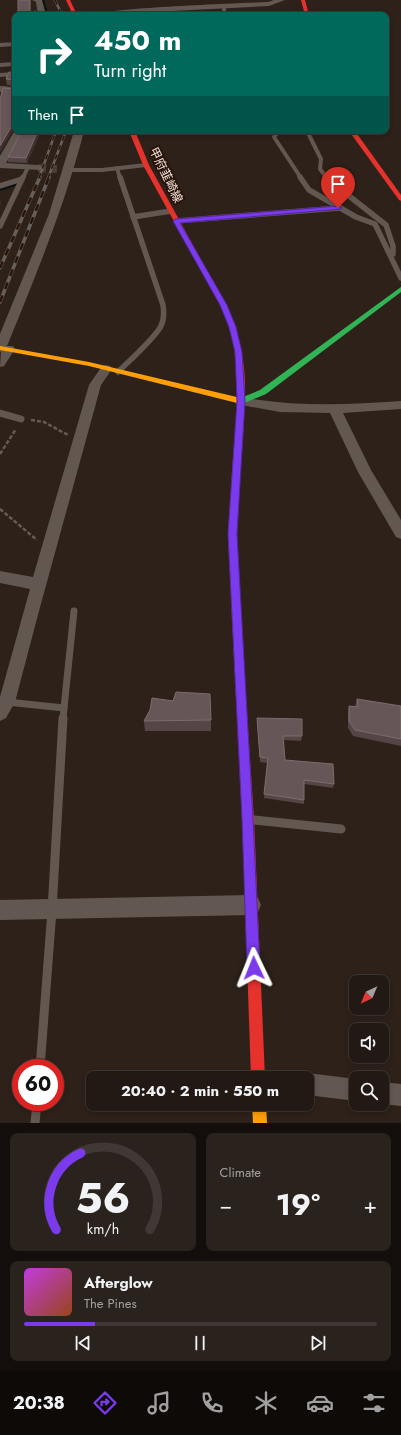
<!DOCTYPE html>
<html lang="en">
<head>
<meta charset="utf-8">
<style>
  :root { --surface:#221914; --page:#2a221d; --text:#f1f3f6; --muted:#a2a0a0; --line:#3f3834; --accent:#7c3aed }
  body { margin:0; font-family:Jost,"Noto Sans JP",sans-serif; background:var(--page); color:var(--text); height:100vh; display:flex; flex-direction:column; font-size:15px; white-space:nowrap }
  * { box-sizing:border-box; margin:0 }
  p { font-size:13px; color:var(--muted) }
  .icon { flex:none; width:22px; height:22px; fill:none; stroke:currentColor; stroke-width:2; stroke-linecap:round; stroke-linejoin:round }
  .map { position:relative; height:1123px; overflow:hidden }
  .panel { display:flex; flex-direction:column; gap:10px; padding:10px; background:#130e0b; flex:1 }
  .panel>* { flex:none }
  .guide { position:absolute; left:12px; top:12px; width:377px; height:122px; border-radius:8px; box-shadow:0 2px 6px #0003,0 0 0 1px var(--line); background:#00695c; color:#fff; overflow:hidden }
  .needle { width:26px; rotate:224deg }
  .buttons { position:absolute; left:349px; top:975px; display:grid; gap:8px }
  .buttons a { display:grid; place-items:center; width:40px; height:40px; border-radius:8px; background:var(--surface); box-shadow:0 2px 6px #0003,0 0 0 1px var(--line); font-size:20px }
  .speed { position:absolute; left:12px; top:1059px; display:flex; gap:8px; font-size:20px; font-weight:700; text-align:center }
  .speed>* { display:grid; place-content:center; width:52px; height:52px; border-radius:50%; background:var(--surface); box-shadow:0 2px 6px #0003,0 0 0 1px var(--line); line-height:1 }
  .speed .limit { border:6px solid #d22; background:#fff; color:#111 }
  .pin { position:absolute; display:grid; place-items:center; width:34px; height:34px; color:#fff; margin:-41px -17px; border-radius:50% 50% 50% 0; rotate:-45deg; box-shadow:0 0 4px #0007 }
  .pin .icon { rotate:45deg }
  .me { position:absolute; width:44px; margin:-22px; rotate:358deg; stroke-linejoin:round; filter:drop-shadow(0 0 3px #0008) }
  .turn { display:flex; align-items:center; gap:14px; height:84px; padding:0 16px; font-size:18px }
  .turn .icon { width:52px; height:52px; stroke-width:2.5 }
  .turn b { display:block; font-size:28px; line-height:34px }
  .then { display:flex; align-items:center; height:38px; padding:0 16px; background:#0003; gap:8px; font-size:15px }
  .big { font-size:30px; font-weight:700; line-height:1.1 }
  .panel .card { flex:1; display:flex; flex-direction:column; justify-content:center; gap:6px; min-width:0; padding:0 14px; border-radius:8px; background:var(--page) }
  .panel .dial { align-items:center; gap:0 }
  .dial svg { height:104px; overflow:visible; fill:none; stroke:var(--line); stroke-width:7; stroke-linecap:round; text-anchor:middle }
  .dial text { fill:var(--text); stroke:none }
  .song { display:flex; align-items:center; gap:12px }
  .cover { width:48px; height:48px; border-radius:6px; background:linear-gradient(135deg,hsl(290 70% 55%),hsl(20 70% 35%)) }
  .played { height:4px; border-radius:2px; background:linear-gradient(90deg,var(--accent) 20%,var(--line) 20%) }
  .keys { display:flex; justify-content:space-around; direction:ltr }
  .heat { display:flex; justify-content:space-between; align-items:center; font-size:22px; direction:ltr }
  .panel .tiles { flex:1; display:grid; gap:10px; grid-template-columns:1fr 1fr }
  .card:last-child { grid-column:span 2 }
  .trip { position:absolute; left:86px; top:1071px; width:228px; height:40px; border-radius:8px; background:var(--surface); box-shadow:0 2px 6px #0003,0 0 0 1px var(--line); font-weight:700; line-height:40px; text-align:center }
  .dock { display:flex; height:64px; justify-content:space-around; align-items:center; background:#0e0a08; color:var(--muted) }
  .dock .icon { width:28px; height:28px }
  .dock .on { color:var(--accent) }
  .dock b { font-size:18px; color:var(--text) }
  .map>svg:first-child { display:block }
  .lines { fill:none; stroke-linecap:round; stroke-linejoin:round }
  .stream-far1 { stroke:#091315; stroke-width:2.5 }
  .stream { stroke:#091315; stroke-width:3.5 }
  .street-tunnel { stroke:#4b3e37; stroke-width:8; stroke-dasharray:8 4.5; stroke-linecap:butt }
  .path { stroke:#665c56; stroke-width:2.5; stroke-dasharray:4 2; stroke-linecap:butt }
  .lane-far3 { stroke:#635851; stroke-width:4 }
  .lane-far2 { stroke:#635851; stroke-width:5.5 }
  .lane-far1 { stroke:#635851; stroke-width:7 }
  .lane { stroke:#635851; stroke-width:9 }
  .street { fill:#635851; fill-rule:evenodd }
  .fast { fill:#30b455; fill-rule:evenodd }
  .slow { fill:#ff9f0a; fill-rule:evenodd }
  .jam { fill:#e5322d; fill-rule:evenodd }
  .rail-far1-casing { stroke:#685f5a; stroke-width:2.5 }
  .rail-casing { stroke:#685f5a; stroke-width:3.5 }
  .rail-far1 { stroke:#2a1409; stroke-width:1.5; stroke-dasharray:5; stroke-linecap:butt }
  .rail { stroke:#2a1409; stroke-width:2.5; stroke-dasharray:7; stroke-linecap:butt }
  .wall { fill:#564547 }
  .shaded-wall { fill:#3e2f2e }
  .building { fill:#675657; stroke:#7c6c6b }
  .route { fill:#7c3aed; stroke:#51269a }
  .labels { text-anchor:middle; stroke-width:4; stroke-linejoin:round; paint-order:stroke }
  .street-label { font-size:12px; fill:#f2e2da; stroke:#2a1409 }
</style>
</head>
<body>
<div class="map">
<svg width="401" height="1123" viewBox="0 0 401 1123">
  <rect width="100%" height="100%" fill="#2d211a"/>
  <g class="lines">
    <polyline class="stream-far1" points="43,0 47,15"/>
    <polyline class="stream" points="0,189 20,183"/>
    <polyline class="street-tunnel" points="38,168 57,169"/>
    <g class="path">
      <polyline points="31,420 44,422 66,434 69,434"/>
      <polyline points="0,454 16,429"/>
      <polyline points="0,509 37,540"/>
    </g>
    <g class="lane-far3">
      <polyline points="224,6 224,15"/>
      <polyline points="0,65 15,64"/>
      <polyline points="0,75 15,74"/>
      <polyline points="279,131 274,137 301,178"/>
      <polyline points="307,131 321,159 320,169 327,178"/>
      <polyline points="117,168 120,178"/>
      <polyline points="70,170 102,170 146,165"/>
      <polyline points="23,178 28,167"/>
    </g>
    <g class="lane-far2">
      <polyline points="300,177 309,190 356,217 375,224 401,278"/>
      <polyline points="325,177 386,225 393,246 393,254"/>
      <polyline points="0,186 22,179"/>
      <polyline points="133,217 171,211"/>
      <polyline points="176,221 339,208"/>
      <polyline points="0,226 23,177"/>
      <path d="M118,372C128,362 155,338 161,326C164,320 164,312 163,305L120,177"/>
    </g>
    <g class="lane-far1">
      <polyline points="0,413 21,419"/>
      <polyline points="7,702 64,708 63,719"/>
      <polyline points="64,708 74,611"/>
    </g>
    <g class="lane">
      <polyline points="254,820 341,829"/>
      <polyline points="40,1068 52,910 63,718"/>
      <polyline points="35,1123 37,1102"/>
    </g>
    <g class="street">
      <polygon points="32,0 42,0 46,15 38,15 36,2"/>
      <path d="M274,0H285L269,6L93,15C102,8 246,3 268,2Z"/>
      <polygon points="15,42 15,46 0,47 0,43"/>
      <polygon points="0,86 15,87 15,93 0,92"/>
      <polygon points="15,130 24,131 6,163 38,165 41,166 43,168 41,170 0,168 0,156"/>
      <path d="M74,131H84C65,205 36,275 7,346H13L15,349L4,366L0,367L1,351L0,352V334L49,214Z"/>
      <polygon points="106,365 110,366 112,369 101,385 39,611 15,702 6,718 0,721 0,697 30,589 0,583 0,571 33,577 89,385 102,366"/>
      <path d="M241,397C294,407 347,405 401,401V409L343,413L371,470L401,520V539L396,537L358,472L330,413L280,412L236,404L235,401L236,398Z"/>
      <polygon points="251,895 258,898 261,905 258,912 251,915 0,920 0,900"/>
      <polygon points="307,1073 356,1079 356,1101 307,1095 307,1078 298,1078"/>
      <polygon points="382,1082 401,1084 401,1106 382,1104"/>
    </g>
    <polygon class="fast" points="401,287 401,292 266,394 244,403 238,403 237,401 238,399 260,390"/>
    <g class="slow">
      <polygon points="0,346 89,362 241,398 245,401 241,404 89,366 0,350"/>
      <polygon points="238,442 242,445 236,534 246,698 245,701 241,702 237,701 236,698 228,534 234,445"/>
      <polygon points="252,1104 266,1104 267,1123 253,1123"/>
    </g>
    <g class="jam">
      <polygon points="66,0 70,0 77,15 73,15"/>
      <polygon points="301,0 305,0 309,15 305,15"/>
      <path d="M129,131H135L149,165L226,305C245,345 247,376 244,420C243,428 244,439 241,447H235L234,445C237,405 241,364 228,325C226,318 222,312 220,305L143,165Z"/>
      <polygon points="349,131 355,131 401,195 401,201 399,200"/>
      <polygon points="241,694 245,695 246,698 254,819 265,1078 251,1078 242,819 236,698 237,695"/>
    </g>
    <defs>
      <g id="rail-far1">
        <polyline points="55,0 62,15"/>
        <polyline points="39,178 56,131"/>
        <polyline points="48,178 66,131"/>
      </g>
      <g id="rail">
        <polyline points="0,268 40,177"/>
        <polyline points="0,302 49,177"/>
      </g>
    </defs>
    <use href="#rail-far1" class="rail-far1-casing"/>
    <use href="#rail" class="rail-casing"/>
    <use href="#rail-far1" class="rail-far1"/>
    <use href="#rail" class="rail"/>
  </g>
  <g class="wall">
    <polygon points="15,72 15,86 7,85 6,79"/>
    <polygon points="40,134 27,163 8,162 8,157"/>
    <polygon points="357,699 401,706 401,746 353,736 348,728 348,712 349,706 355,706"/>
    <polygon points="173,701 211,720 211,731 145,731 144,721"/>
    <polygon points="257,718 302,736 301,741 284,740 285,760 334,784 333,788 304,784 304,804 264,798 267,763 260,762 257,722"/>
  </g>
  <g class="shaded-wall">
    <polygon points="30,0 31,0 30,15"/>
    <polygon points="15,123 15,129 14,129 0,153 0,146 13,124"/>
    <polygon points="38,131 39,131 40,134 27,163 26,158"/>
    <polygon points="0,199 1,204 0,206"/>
  </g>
  <g class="building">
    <polygon points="18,0 30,0 30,12 36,11 37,15 18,15"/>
    <polygon points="9,72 15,72 15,80 6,79"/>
    <polygon points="3,88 14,89 15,88 15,123 13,124 0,146 0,99"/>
    <polygon points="22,131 38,131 26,158 8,157"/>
    <polygon points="176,692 210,694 211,720 144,721 150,710 152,698 173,701"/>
    <polygon points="357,699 401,706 401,739 355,730 349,721 349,706 358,707"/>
    <polygon points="257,718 302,719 302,736 283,736 285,760 333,764 334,784 304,780 304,800 264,794 268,758 260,757"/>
  </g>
  <polygon class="route" points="338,206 342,208 341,209 180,223 227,305 236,327 242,352 245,401 237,534 253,819 260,968 258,972 254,974 249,972 247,968 242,819 228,534 237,401 235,352 229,327 220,305 173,221 176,219"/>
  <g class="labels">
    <g class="street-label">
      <text transform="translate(166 175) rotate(64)" y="4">甲府韮崎線</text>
    </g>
  </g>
</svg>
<div class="buttons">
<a><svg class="needle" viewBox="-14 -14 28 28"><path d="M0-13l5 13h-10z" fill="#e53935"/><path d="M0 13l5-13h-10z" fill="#a2a0a0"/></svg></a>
<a><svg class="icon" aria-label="sound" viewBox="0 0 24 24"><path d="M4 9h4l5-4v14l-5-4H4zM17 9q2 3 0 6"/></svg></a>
<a><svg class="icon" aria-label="search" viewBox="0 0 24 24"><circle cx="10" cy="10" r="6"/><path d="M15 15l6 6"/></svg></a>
</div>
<div class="speed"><div class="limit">60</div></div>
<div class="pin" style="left:338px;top:208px;background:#d93025"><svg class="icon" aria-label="arrive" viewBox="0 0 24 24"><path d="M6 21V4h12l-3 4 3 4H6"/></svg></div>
<svg class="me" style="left:254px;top:968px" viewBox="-20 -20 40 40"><path d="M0-17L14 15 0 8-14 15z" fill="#7c3aed" stroke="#fff" stroke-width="4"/></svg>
<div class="trip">20:40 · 2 min · 550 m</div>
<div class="guide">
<div class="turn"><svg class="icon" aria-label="right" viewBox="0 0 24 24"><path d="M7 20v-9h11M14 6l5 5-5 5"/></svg><div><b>450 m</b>Turn right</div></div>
<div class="then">Then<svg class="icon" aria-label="arrive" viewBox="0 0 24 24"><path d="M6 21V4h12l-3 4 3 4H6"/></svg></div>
</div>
</div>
<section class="panel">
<div class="tiles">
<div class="card dial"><svg viewBox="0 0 100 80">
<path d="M14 69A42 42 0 1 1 86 69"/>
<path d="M14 69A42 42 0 0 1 33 10" stroke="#7c3aed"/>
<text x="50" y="56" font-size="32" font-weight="700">56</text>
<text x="50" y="72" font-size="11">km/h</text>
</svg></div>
<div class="card"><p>Climate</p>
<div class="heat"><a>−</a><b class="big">19°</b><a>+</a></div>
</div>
<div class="card">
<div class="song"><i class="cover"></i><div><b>Afterglow</b><p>The Pines</p></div></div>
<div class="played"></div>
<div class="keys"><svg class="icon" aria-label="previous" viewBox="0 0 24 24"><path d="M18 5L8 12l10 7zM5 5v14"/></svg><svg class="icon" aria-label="pause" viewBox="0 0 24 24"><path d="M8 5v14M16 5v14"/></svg><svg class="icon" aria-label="next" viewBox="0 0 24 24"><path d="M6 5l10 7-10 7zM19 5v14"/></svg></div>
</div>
</div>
</section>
<nav class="dock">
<b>20:38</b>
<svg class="icon on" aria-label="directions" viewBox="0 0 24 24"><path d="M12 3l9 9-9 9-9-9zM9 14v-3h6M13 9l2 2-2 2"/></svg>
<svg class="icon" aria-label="music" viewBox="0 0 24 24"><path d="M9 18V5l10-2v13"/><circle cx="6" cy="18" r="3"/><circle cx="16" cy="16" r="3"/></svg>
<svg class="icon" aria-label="phone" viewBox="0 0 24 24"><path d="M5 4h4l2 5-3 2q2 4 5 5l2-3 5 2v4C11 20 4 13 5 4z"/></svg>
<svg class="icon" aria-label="climate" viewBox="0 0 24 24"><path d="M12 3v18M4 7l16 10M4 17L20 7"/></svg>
<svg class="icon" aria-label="car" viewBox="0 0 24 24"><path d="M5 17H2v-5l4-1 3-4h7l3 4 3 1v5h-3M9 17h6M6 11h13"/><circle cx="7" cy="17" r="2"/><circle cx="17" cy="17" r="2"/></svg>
<svg class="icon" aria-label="filters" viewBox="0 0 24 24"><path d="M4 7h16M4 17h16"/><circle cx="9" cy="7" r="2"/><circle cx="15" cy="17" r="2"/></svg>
</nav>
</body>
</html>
